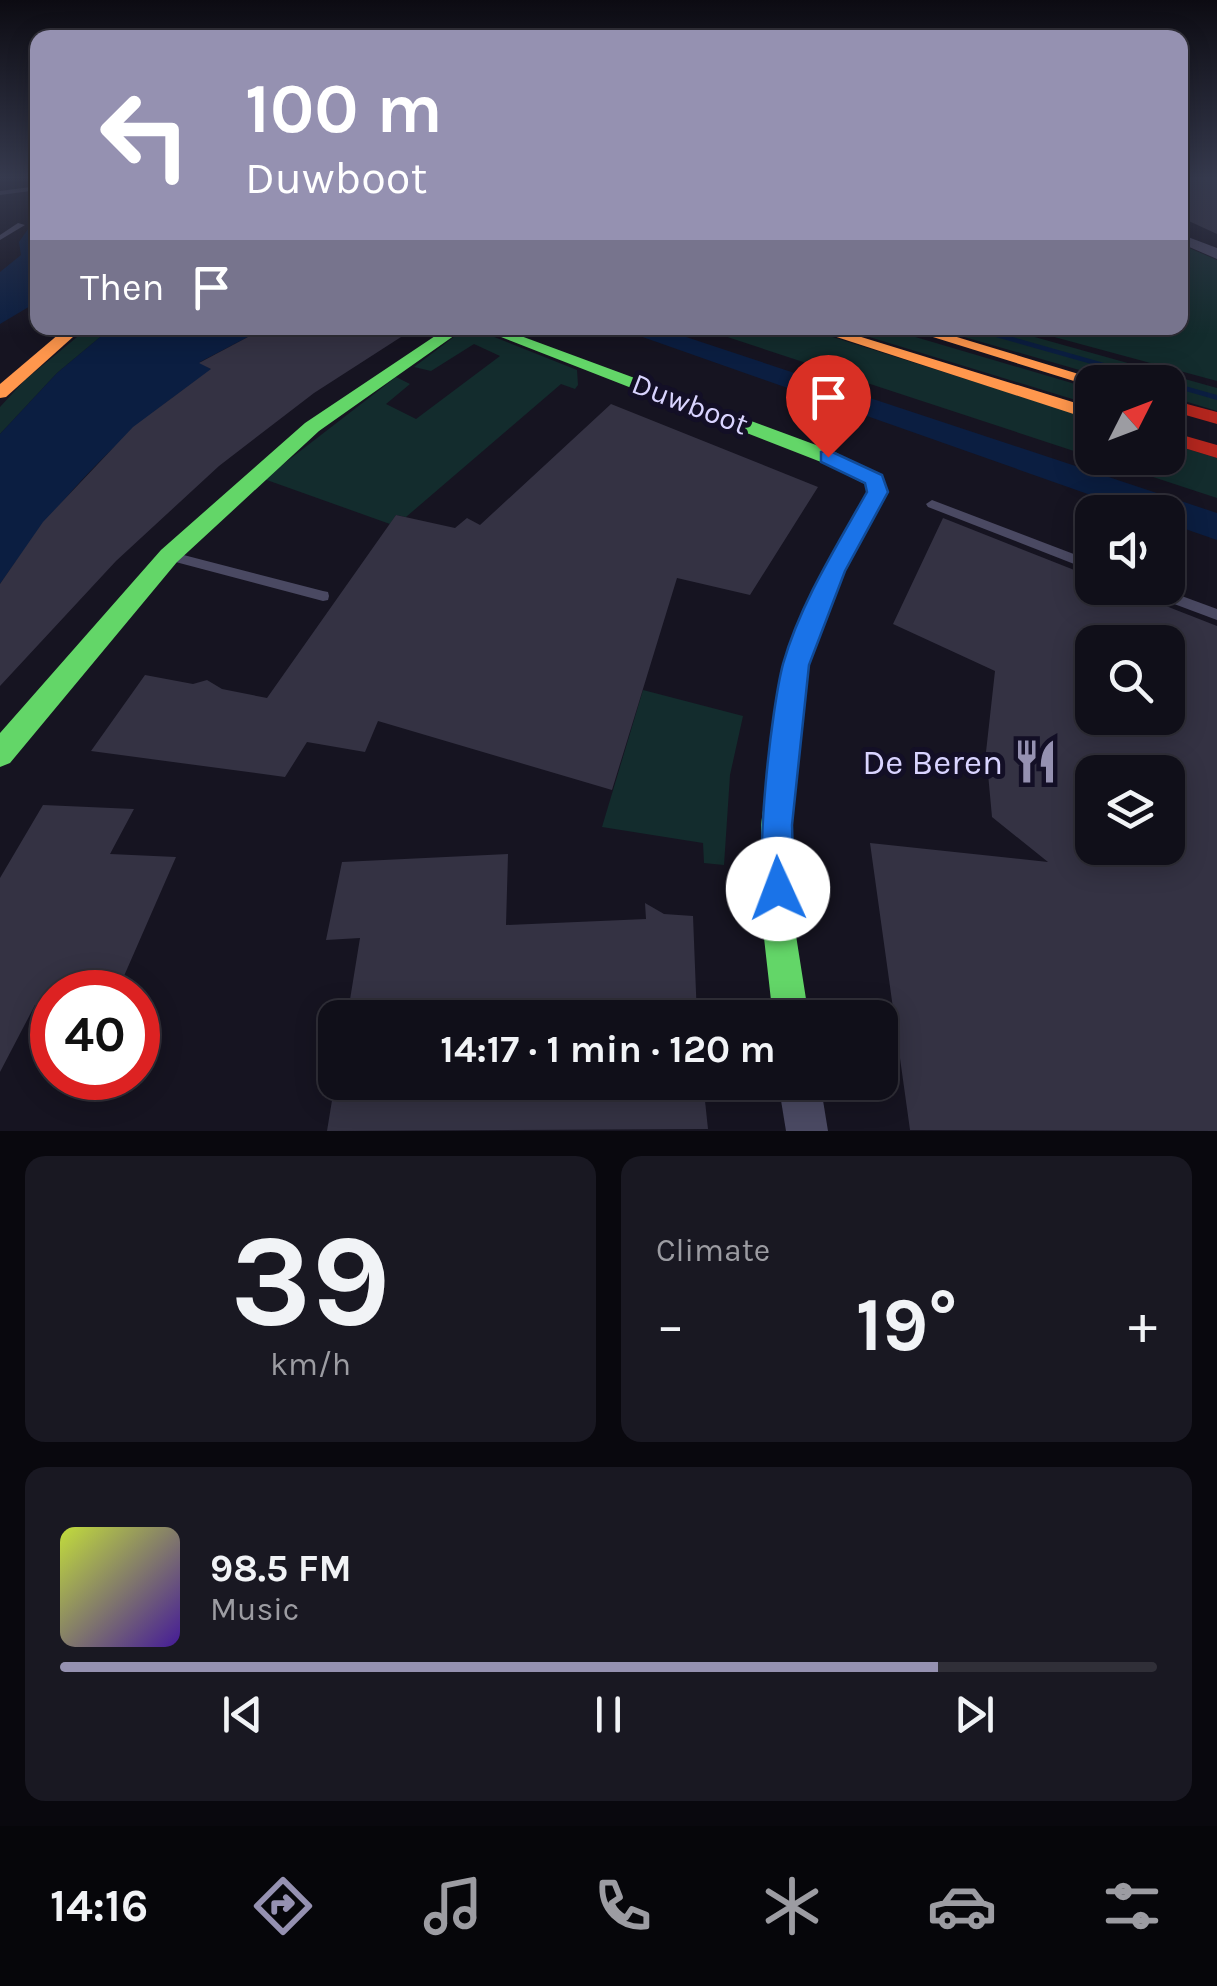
<!DOCTYPE html>
<html lang="en">
<head>
<meta charset="utf-8">
<style>
  :root { --surface:#100f19; --page:#191822; --text:#f1f3f6; --muted:#9c9ca2; --line:#302f38; --accent:#9591b1 }
  body { margin:0; font-family:Karla,sans-serif; background:var(--page); color:var(--text); height:100vh; display:flex; flex-direction:column; font-size:38px; white-space:nowrap }
  * { box-sizing:border-box; margin:0 }
  p { font-size:32px; color:var(--muted) }
  .icon { flex:none; width:55px; height:55px; fill:none; stroke:currentColor; stroke-width:2; stroke-linecap:round; stroke-linejoin:round }
  .map { position:relative; height:1131px; overflow:hidden }
  .details { display:flex; flex-direction:column; gap:25px; padding:25px; background:#09080e; flex:1 }
  .details>* { flex:none }
  .banner { position:absolute; left:30px; top:30px; width:1158px; height:305px; border-radius:20px; box-shadow:0 5px 25px #0003,0 0 0 2px var(--line); background:#9591b1; color:#fff; overflow:hidden }
  .needle { width:65px; rotate:48deg }
  .controls { position:absolute; left:1075px; top:365px; display:grid; gap:20px }
  .controls a { display:grid; place-items:center; width:110px; height:110px; border-radius:20px; background:var(--surface); box-shadow:0 5px 25px #0003,0 0 0 2px var(--line); font-size:50px }
  .speed { position:absolute; left:30px; top:970px; display:flex; gap:20px; font-size:50px; font-weight:700; text-align:center }
  .speed>* { display:grid; place-content:center; width:130px; height:130px; border-radius:50%; background:var(--surface); box-shadow:0 5px 25px #0003,0 0 0 2px var(--line); line-height:1 }
  .speed .limit { border:15px solid #d22; background:#fff; color:#111 }
  .pin { position:absolute; display:grid; place-items:center; width:85px; height:85px; color:#fff; margin:-102px -42px; border-radius:50% 50% 50% 0; rotate:-45deg; box-shadow:0 0 10px #0007 }
  .pin .icon { rotate:45deg }
  .me { position:absolute; width:110px; margin:-55px; rotate:358deg; stroke-linejoin:round; filter:drop-shadow(0 0 8px #0008) }
  .turn { display:flex; align-items:center; gap:35px; height:210px; padding:0 50px; font-size:45px }
  .turn .icon { width:130px; height:130px; stroke-width:2.5 }
  .turn b { display:block; font-size:70px; line-height:85px }
  .then { display:flex; align-items:center; height:95px; padding:0 50px; background:#0003; gap:20px; font-size:38px }
  .big { font-size:75px; font-weight:700; line-height:1.1 }
  .details .card { flex:1; display:flex; flex-direction:column; justify-content:center; gap:15px; min-width:0; padding:0 35px; border-radius:20px; background:var(--page) }
  .details .dial { align-items:center; gap:0 }
  .dial b { font-size:130px; line-height:1 }
  .song { display:flex; align-items:center; gap:30px }
  .cover { width:120px; height:120px; border-radius:15px; background:linear-gradient(135deg,hsl(70 70% 55%),hsl(260 70% 35%)) }
  .played { height:10px; border-radius:5px; background:linear-gradient(90deg,var(--accent) 80%,var(--line) 80%) }
  .keys { display:flex; justify-content:space-around; direction:ltr }
  .heat { display:flex; justify-content:space-between; align-items:center; font-size:55px; direction:ltr }
  .details .tiles { flex:1; display:grid; gap:25px; grid-template-columns:1fr 1fr }
  .card:last-child { grid-column:span 2 }
  .trip { position:absolute; left:318px; top:1000px; width:580px; height:100px; border-radius:20px; background:var(--surface); box-shadow:0 5px 25px #0003,0 0 0 2px var(--line); font-weight:700; line-height:100px; text-align:center }
  .tab-bar { display:flex; height:160px; justify-content:space-around; align-items:center; background:#06060a; color:var(--muted) }
  .tab-bar .icon { width:70px; height:70px }
  .tab-bar .active { color:var(--accent) }
  .tab-bar b { font-size:45px; color:var(--text) }
  .map>svg:first-child { display:block }
  .green { fill:#132c2d }
  .water { fill:#0b1e41 }
  .building { fill:#343243; fill-rule:evenodd }
  .lines { fill:none; stroke-linecap:round; stroke-linejoin:round }
  .lane { fill:#4a4962; fill-rule:evenodd }
  .street { fill:#4a4962; fill-rule:evenodd }
  .fast { fill:#63d668; fill-rule:evenodd }
  .slow { fill:#ff974d; fill-rule:evenodd }
  .jam { fill:#b3261e; fill-rule:evenodd }
  .route { fill:#1a73e8; stroke:#114b97; stroke-width:2.5 }
  .labels { text-anchor:middle; stroke-width:10; stroke-linejoin:round; paint-order:stroke }
  .street-label { font-size:30px; fill:#d9d4ff; stroke:#130f26 }
  .near-poi-label { font-size:35px; fill:#d9d4ff; stroke:#130f26; text-anchor:end }
</style>
</head>
<body>
<div class="map">
<svg width="1217" height="1131" viewBox="0 0 1217 1131">
  <rect width="100%" height="100%" fill="#161421"/>
  <g class="green">
    <polygon points="1180,244 1217,260 1217,381 1021,328 1180,328"/>
    <polygon points="88,328 111,328 57,373 0,434 0,407 25,380"/>
    <polygon points="700,328 804,328 1092,419 1092,458 1168,458 1168,443 1217,458 1217,498"/>
    <polygon points="840,328 885,328 1092,389 1092,405"/>
    <polygon points="933,328 1003,328 1217,388 1217,411 1168,396 1168,382 1121,382"/>
    <polygon points="474,329 577,370 578,385 575,389 561,384 406,517 396,515 390,524 264,479 396,377 410,384 386,404 416,419 500,356 474,344 431,371 414,367 463,330"/>
    <polygon points="643,690 743,716 730,775 724,865 704,863 703,843 602,827"/>
  </g>
  <g class="water">
    <polygon points="37,216 37,302 0,324 0,272 21,255 19,242"/>
    <path d="M111,328H265L200,362L212,370C121,430 62,495 0,584V434L57,373Z"/>
    <polygon points="617,328 659,328 1217,513 1217,540 1168,523 1168,512 1139,512"/>
    <polygon points="964,328 981,328 1217,395 1217,400 1168,386 1168,382 1155,382"/>
  </g>
  <g class="building">
    <polygon points="1180,176 1217,176 1217,234 1180,217"/>
    <polygon points="265,328 278,332 288,328 415,328 314,393 219,466 116,561 0,686 0,584 43,522 133,427 211,369 199,363"/>
    <polygon points="611,404 818,487 750,595 677,578 612,790 378,721 365,752 307,742 285,777 91,751 145,675 193,684 207,680 222,689 267,698 396,515 455,528 467,518 480,525"/>
    <path d="M943,518L1092,577V588H1120L1217,626V1131L910,1130L870,843L1048,862L992,817L986,752L995,671L893,624ZM1092,642H1168V718H1092ZM1092,772H1168V848H1092Z"/>
    <polygon points="43,805 134,809 110,854 176,857 117,992 52,992 52,1007 35,1005 0,1072 0,878"/>
    <polygon points="508,854 506,925 646,919 645,903 664,914 693,916 697,1018 347,1018 360,938 326,940 342,862"/>
    <polygon points="335,1082 703,1082 708,1129 327,1131"/>
  </g>
  <g class="lines">
    <g class="lane">
      <polygon points="38,186 38,190 0,195 0,191"/>
      <polygon points="18,223 25,225 0,240 0,235"/>
      <polygon points="932,500 1092,561 1092,571 928,507 926,504"/>
      <polygon points="172,552 323,591 328,592 329,596 328,600 323,601 168,560 166,557 168,554"/>
      <polygon points="1141,588 1160,588 1217,609 1217,620 1142,592"/>
    </g>
    <g class="street">
      <polygon points="1180,234 1217,248 1217,259 1180,243"/>
      <polygon points="778,1082 820,1082 828,1131 786,1131"/>
    </g>
    <g class="fast">
      <polygon points="447,328 465,328 319,431 177,562 10,763 0,767 0,733 161,550 305,423"/>
      <polygon points="478,328 499,328 835,452 884,480 888,493 845,571 809,665 791,825 795,929 809,1018 773,1018 763,929 761,825 783,665 823,571 868,493 865,484 821,462"/>
    </g>
    <g class="slow">
      <polygon points="66,328 83,328 6,397 0,398 0,384"/>
      <polygon points="809,328 832,328 1092,408 1092,420"/>
      <polygon points="904,328 927,328 1105,382 1090,386"/>
    </g>
    <g class="jam">
      <polygon points="1168,399 1217,412 1217,424 1168,410"/>
      <polygon points="1168,431 1217,445 1217,458 1168,443"/>
    </g>
  </g>
  <linearGradient id="sky" x2="0" y2="1"><stop stop-color="#0c0b12"/><stop offset="0.53" stop-color="#363a4e"/><stop offset="1" stop-color="#363a4e" stop-opacity="0"/></linearGradient>
  <rect width="1217" height="335" fill="url(#sky)"/>
  <path class="route" d="M828,450L882,475L888,492L845,571L809,665L792,825L794,889L790,900L778,905L767,900C753,865 772,705 783,664C800,604 836,547 867,492L865,483L821,462V452Z"/>
  <defs>
    <symbol id="restaurant-bare" viewBox="-9 -9 18 18"><path d="M-5-6h1v4h1v-4h1v4h1v-4h1v5L-1.5 .5V6h-2V.5L-5-1ZM5-6V6H3V1.5H1.5Q1.5-4 5-6Z" fill="#9591b1" stroke="#130f26" stroke-width="2.5" paint-order="stroke"/></symbol>
  </defs>
  <g fill-rule="evenodd">
    <use href="#restaurant-bare" x="1004" y="730" width="63" height="63"/>
  </g>
  <g class="labels">
    <g class="street-label">
      <text transform="translate(690 404) rotate(21)" y="10">Duwboot</text>
    </g>
    <g class="near-poi-label">
      <text x="1003" y="774">De Beren</text>
    </g>
  </g>
</svg>
<div class="controls">
<a><svg class="needle" viewBox="-14 -14 28 28"><path d="M0-13l5 13h-10z" fill="#e53935"/><path d="M0 13l5-13h-10z" fill="#9c9ca2"/></svg></a>
<a><svg class="icon" aria-label="sound" viewBox="0 0 24 24"><path d="M4 9h4l5-4v14l-5-4H4zM17 9q2 3 0 6"/></svg></a>
<a><svg class="icon" aria-label="search" viewBox="0 0 24 24"><circle cx="10" cy="10" r="6"/><path d="M15 15l6 6"/></svg></a>
<a><svg class="icon" aria-label="layers" viewBox="0 0 24 24"><path d="M12 4l9 5-9 5-9-5zM3 14l9 5 9-5"/></svg></a>
</div>
<div class="speed"><div class="limit">40</div></div>
<div class="pin" style="left:828px;top:457px;background:#d93025"><svg class="icon" aria-label="arrive" viewBox="0 0 24 24"><path d="M6 21V4h12l-3 4 3 4H6"/></svg></div>
<svg class="me" style="left:778px;top:889px" viewBox="-20 -20 40 40"><circle r="19" fill="#fff"/><path d="M0-13L10 11 0 6-10 11z" fill="#1a73e8"/></svg>
<div class="trip">14:17 · 1 min · 120 m</div>
<div class="banner">
<div class="turn"><svg class="icon" aria-label="left" viewBox="0 0 24 24"><path d="M17 20v-9H6M10 6l-5 5 5 5"/></svg><div><b>100 m</b>Duwboot</div></div>
<div class="then">Then<svg class="icon" aria-label="arrive" viewBox="0 0 24 24"><path d="M6 21V4h12l-3 4 3 4H6"/></svg></div>
</div>
</div>
<section class="details">
<div class="tiles">
<div class="card dial"><b>39</b><p>km/h</p></div>
<div class="card"><p>Climate</p>
<div class="heat"><a>−</a><b class="big">19°</b><a>+</a></div>
</div>
<div class="card">
<div class="song"><i class="cover"></i><div><b>98.5 FM</b><p>Music</p></div></div>
<div class="played"></div>
<div class="keys"><svg class="icon" aria-label="previous" viewBox="0 0 24 24"><path d="M18 5L8 12l10 7zM5 5v14"/></svg><svg class="icon" aria-label="pause" viewBox="0 0 24 24"><path d="M8 5v14M16 5v14"/></svg><svg class="icon" aria-label="next" viewBox="0 0 24 24"><path d="M6 5l10 7-10 7zM19 5v14"/></svg></div>
</div>
</div>
</section>
<nav class="tab-bar">
<b>14:16</b>
<svg class="icon active" aria-label="directions" viewBox="0 0 24 24"><path d="M12 3l9 9-9 9-9-9zM9 14v-3h6M13 9l2 2-2 2"/></svg>
<svg class="icon" aria-label="music" viewBox="0 0 24 24"><path d="M9 18V5l10-2v13"/><circle cx="6" cy="18" r="3"/><circle cx="16" cy="16" r="3"/></svg>
<svg class="icon" aria-label="phone" viewBox="0 0 24 24"><path d="M5 4h4l2 5-3 2q2 4 5 5l2-3 5 2v4C11 20 4 13 5 4z"/></svg>
<svg class="icon" aria-label="climate" viewBox="0 0 24 24"><path d="M12 3v18M4 7l16 10M4 17L20 7"/></svg>
<svg class="icon" aria-label="car" viewBox="0 0 24 24"><path d="M5 17H2v-5l4-1 3-4h7l3 4 3 1v5h-3M9 17h6M6 11h13"/><circle cx="7" cy="17" r="2"/><circle cx="17" cy="17" r="2"/></svg>
<svg class="icon" aria-label="filters" viewBox="0 0 24 24"><path d="M4 7h16M4 17h16"/><circle cx="9" cy="7" r="2"/><circle cx="15" cy="17" r="2"/></svg>
</nav>
</body>
</html>
